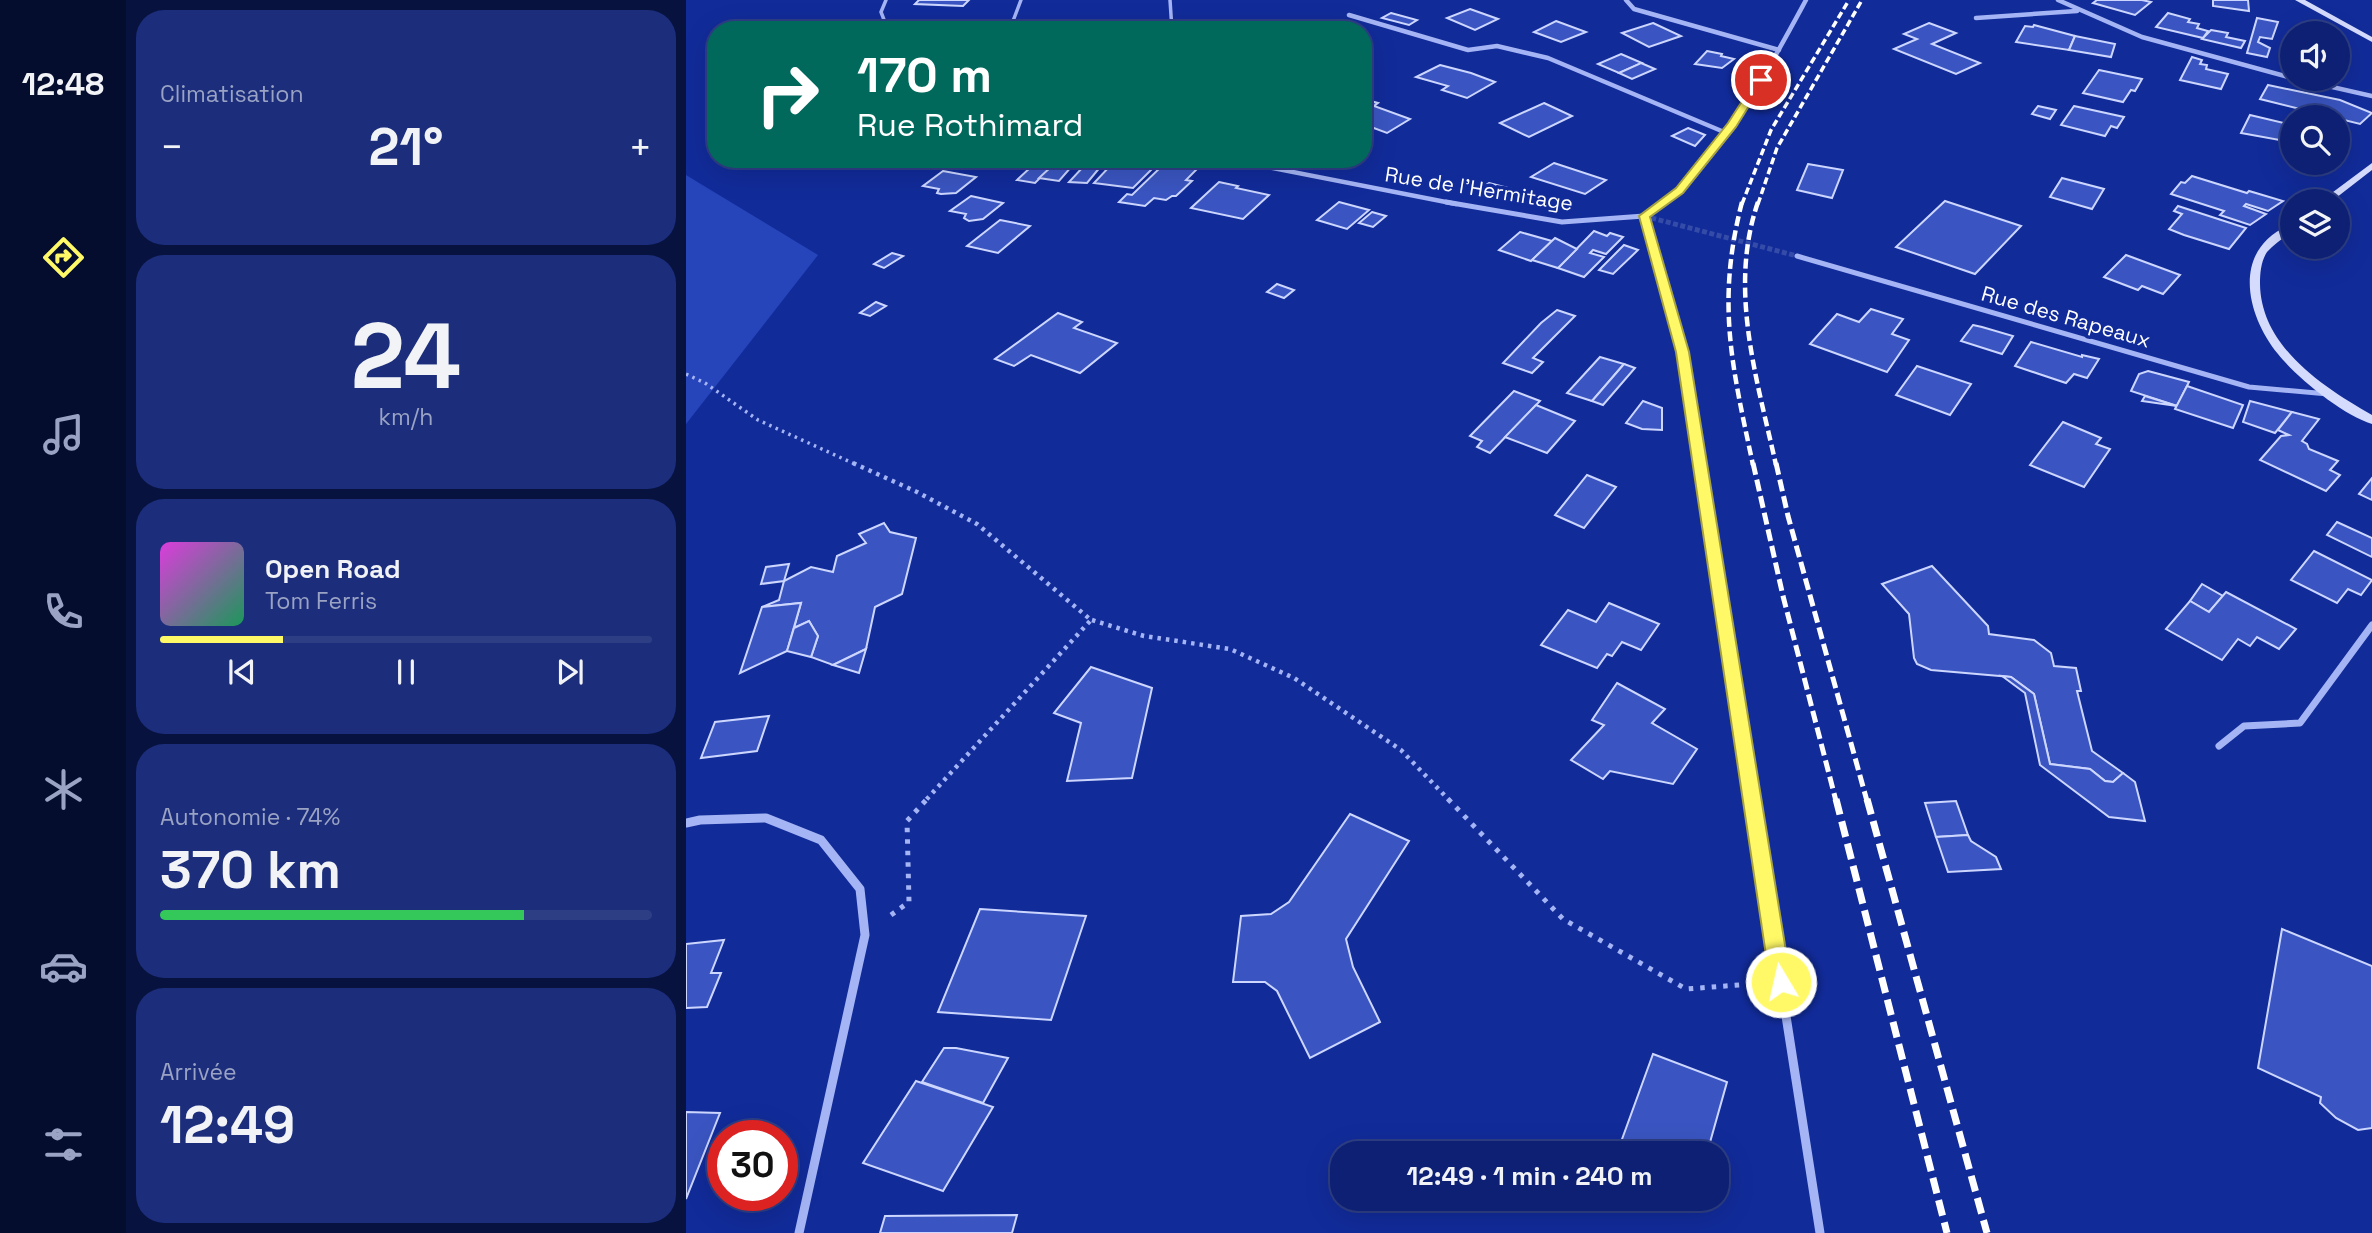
<!DOCTYPE html>
<html lang="fr">
<head>
<meta charset="utf-8">
<style>
  :root { --surface:#0d2073; --page:#1b2d7b; --text:#f1f3f6; --muted:#9aa3c4; --line:#2d3e85; --accent:#fff967 }
  body { margin:0; font-family:"Space Grotesk",sans-serif; background:var(--page); color:var(--text); height:100vh; display:flex; flex-direction:column; font-size:26px; white-space:nowrap }
  * { box-sizing:border-box; margin:0 }
  p { font-size:23px; color:var(--muted) }
  .icon { flex:none; width:38px; height:38px; fill:none; stroke:currentColor; stroke-width:2; stroke-linecap:round; stroke-linejoin:round }
  .map { position:relative; flex:1; overflow:hidden }
  .side { display:flex; flex-direction:column; gap:10px; padding:10px; background:#07123f; width:560px }
  .side>* { flex:none }
  .guide { position:absolute; left:21px; top:21px; width:665px; height:147px; border-radius:28px; box-shadow:0 7px 28px #0002,0 0 0 2px var(--line); background:#00695c; color:#fff; overflow:hidden }
  .tools { position:absolute; left:1594px; top:21px; display:grid; gap:14px }
  .tools a { display:grid; place-items:center; width:70px; height:70px; border-radius:50%; background:var(--surface); box-shadow:0 7px 28px #0002,0 0 0 2px var(--line); font-size:35px }
  .speed { position:absolute; left:21px; top:1120px; display:flex; gap:14px; font-size:35px; font-weight:700; text-align:center }
  .speed>* { display:grid; place-content:center; width:91px; height:91px; border-radius:50%; background:var(--surface); box-shadow:0 7px 28px #0002,0 0 0 2px var(--line); line-height:1 }
  .speed .limit { border:10px solid #d22; background:#fff; color:#111 }
  .pin { position:absolute; display:grid; place-items:center; width:60px; height:60px; color:#fff; margin:-30px; border:4px solid #fff; border-radius:50%; box-shadow:0 2px 7px #0007 }
  .me { position:absolute; width:77px; margin:-38px; rotate:351deg; stroke-linejoin:round; filter:drop-shadow(0 0 5px #0008) }
  .turn { display:flex; align-items:center; gap:24px; height:147px; padding:0 35px; font-size:32px }
  .turn .icon { width:91px; height:91px; stroke-width:2.5 }
  .turn b { display:block; font-size:49px; line-height:60px }
  .big { font-size:52px; font-weight:700; line-height:1.1 }
  .side .tile { flex:1; display:flex; flex-direction:column; justify-content:center; gap:10px; min-width:0; padding:0 24px; border-radius:28px; background:var(--page) }
  .side .dial { align-items:center; gap:0 }
  .dial b { font-size:91px; line-height:1 }
  .song { display:flex; align-items:center; gap:21px }
  .cover { width:84px; height:84px; border-radius:10px; background:linear-gradient(135deg,hsl(300 70% 55%),hsl(150 70% 35%)) }
  .played { height:7px; border-radius:4px; background:linear-gradient(90deg,var(--accent) 25%,var(--line) 25%) }
  .keys { display:flex; justify-content:space-around; direction:ltr }
  .heat { display:flex; justify-content:space-between; align-items:center; font-size:38px; direction:ltr }
  .charge { height:10px; border-radius:5px; background:linear-gradient(90deg,#34c759 74%,var(--line) 0) }
  .trip { position:absolute; left:644px; top:1141px; width:399px; height:70px; border-radius:28px; background:var(--surface); box-shadow:0 7px 28px #0002,0 0 0 2px var(--line); font-weight:700; line-height:70px; text-align:center }
  main { display:flex; flex:1; min-height:0 }
  .menu { display:flex; flex-direction:column; width:126px; justify-content:space-around; align-items:center; background:#050d2e; color:var(--muted) }
  .menu .icon { width:49px; height:49px }
  .menu .current { color:var(--accent) }
  .menu b { font-size:32px; color:var(--text) }
  .map>svg:first-child { display:block }
  .green { fill:#2745ba }
  .building { fill:#3a55c1; stroke:#ccd6fe; stroke-width:2 }
  .lines { fill:none; stroke-linecap:round; stroke-linejoin:round }
  .street-tunnel { stroke:#354ba8; stroke-width:5; stroke-dasharray:5 2.5; stroke-linecap:butt }
  .path-far2 { stroke:#a4b4f4; stroke-width:3.5; stroke-dasharray:2.5 4.5; stroke-linecap:butt }
  .path-far1 { stroke:#a4b4f4; stroke-width:4.5; stroke-dasharray:3.5 5; stroke-linecap:butt }
  .path { stroke:#a4b4f4; stroke-width:5; stroke-dasharray:4.5 7; stroke-linecap:butt }
  .lane { stroke:#a4b4f4; stroke-width:3.5 }
  .street-far3 { stroke:#a4b4f4; stroke-width:4.5 }
  .street-far2 { stroke:#a4b4f4; stroke-width:5 }
  .street-far1 { stroke:#a4b4f4; stroke-width:7 }
  .street { stroke:#a4b4f4; stroke-width:9 }
  .secondary { fill:#d4dbfd; fill-rule:evenodd }
  .rail-far3 { stroke:#fff; stroke-width:3.5; stroke-dasharray:7 3.5; stroke-linecap:butt }
  .rail-far2 { stroke:#fff; stroke-width:4.5; stroke-dasharray:10 4.5; stroke-linecap:butt }
  .rail-far1 { stroke:#fff; stroke-width:5; stroke-dasharray:12 5; stroke-linecap:butt }
  .rail { stroke:#fff; stroke-width:7; stroke-dasharray:16 7; stroke-linecap:butt }
  .route { fill:#fff967; stroke:#a6a243; stroke-width:2 }
  .labels { text-anchor:middle; stroke-width:7; stroke-linejoin:round; paint-order:stroke }
  .far-street-label { font-size:21px; fill:#fff; stroke:#112b99 }
</style>
</head>
<body>
<main>
<nav class="menu">
<b>12:48</b>
<svg class="icon current" aria-label="directions" viewBox="0 0 24 24"><path d="M12 3l9 9-9 9-9-9zM9 14v-3h6M13 9l2 2-2 2"/></svg>
<svg class="icon" aria-label="music" viewBox="0 0 24 24"><path d="M9 18V5l10-2v13"/><circle cx="6" cy="18" r="3"/><circle cx="16" cy="16" r="3"/></svg>
<svg class="icon" aria-label="phone" viewBox="0 0 24 24"><path d="M5 4h4l2 5-3 2q2 4 5 5l2-3 5 2v4C11 20 4 13 5 4z"/></svg>
<svg class="icon" aria-label="climate" viewBox="0 0 24 24"><path d="M12 3v18M4 7l16 10M4 17L20 7"/></svg>
<svg class="icon" aria-label="car" viewBox="0 0 24 24"><path d="M5 17H2v-5l4-1 3-4h7l3 4 3 1v5h-3M9 17h6M6 11h13"/><circle cx="7" cy="17" r="2"/><circle cx="17" cy="17" r="2"/></svg>
<svg class="icon" aria-label="filters" viewBox="0 0 24 24"><path d="M4 7h16M4 17h16"/><circle cx="9" cy="7" r="2"/><circle cx="15" cy="17" r="2"/></svg>
</nav>
<section class="side">
<div class="tile"><p>Climatisation</p>
<div class="heat"><a>−</a><b class="big">21°</b><a>+</a></div>
</div>
<div class="tile dial"><b>24</b><p>km/h</p></div>
<div class="tile">
<div class="song"><i class="cover"></i><div><b>Open Road</b><p>Tom Ferris</p></div></div>
<div class="played"></div>
<div class="keys"><svg class="icon" aria-label="previous" viewBox="0 0 24 24"><path d="M18 5L8 12l10 7zM5 5v14"/></svg><svg class="icon" aria-label="pause" viewBox="0 0 24 24"><path d="M8 5v14M16 5v14"/></svg><svg class="icon" aria-label="next" viewBox="0 0 24 24"><path d="M6 5l10 7-10 7zM19 5v14"/></svg></div>
</div>
<div class="tile"><p>Autonomie · 74%</p><b class="big">370 km</b><div class="charge"></div></div>
<div class="tile"><p>Arrivée</p><b class="big">12:49</b></div>
</section>
<div class="map">
<svg width="1686" height="1233" viewBox="0 0 1686 1233">
  <rect width="100%" height="100%" fill="#112b99"/>
  <polygon class="green" points="0,175 132,255 0,424"/>
  <g class="building">
    <polygon points="233,0 283,0 277,6 229,4"/>
    <polygon points="1411,0 1456,0 1465,2 1449,15 1407,3"/>
    <polygon points="1527,0 1562,0 1563,11 1527,6"/>
    <polygon points="784,9 812,19 789,30 761,18"/>
    <polygon points="705,13 731,20 723,25 696,18"/>
    <polygon points="1482,13 1504,19 1502,22 1513,24 1511,28 1522,31 1517,38 1470,27"/>
    <polygon points="1571,18 1592,22 1586,39 1574,37 1572,42 1584,48 1581,57 1561,53"/>
    <polygon points="870,21 900,32 875,42 848,32"/>
    <polygon points="967,23 995,36 963,47 936,33"/>
    <polygon points="1243,23 1270,33 1246,44 1294,63 1270,74 1208,49 1231,39 1218,34"/>
    <polygon points="1348,25 1389,36 1383,50 1330,42 1339,26 1347,27"/>
    <polygon points="1525,30 1542,33 1540,37 1559,41 1555,48 1516,39"/>
    <polygon points="1389,36 1429,44 1425,57 1383,50"/>
    <polygon points="1021,51 1036,54 1035,56 1048,59 1036,68 1009,64"/>
    <polygon points="935,54 956,63 933,73 912,64"/>
    <polygon points="1506,57 1516,60 1514,64 1521,65 1520,69 1542,74 1535,89 1494,80"/>
    <polygon points="955,63 969,69 946,79 933,73"/>
    <polygon points="754,65 785,73 809,82 781,98 756,90 762,86 730,77"/>
    <polygon points="1413,70 1456,79 1449,91 1445,90 1437,102 1397,93"/>
    <polygon points="1582,85 1654,100 1686,113 1674,124 1574,99"/>
    <polygon points="677,99 692,103 688,106 724,119 701,133 677,124"/>
    <polygon points="858,103 886,116 843,137 814,123"/>
    <polygon points="1352,106 1370,110 1364,119 1346,114"/>
    <polygon points="1388,106 1438,117 1431,128 1425,126 1419,136 1375,125"/>
    <polygon points="1564,115 1606,125 1605,142 1555,133"/>
    <polygon points="1002,128 1019,135 1009,146 986,136"/>
    <polygon points="461,161 474,161 447,188 408,183 424,166 451,169"/>
    <polygon points="479,163 512,168 500,180 506,181 490,196 486,196 480,200 468,198 459,206 433,202 441,194 446,195"/>
    <polygon points="868,163 920,180 899,194 845,177"/>
    <polygon points="1614,163 1637,163 1646,166 1639,171"/>
    <polygon points="1122,164 1157,170 1146,198 1111,190"/>
    <polygon points="346,166 364,168 349,183 331,180"/>
    <polygon points="366,166 386,166 373,181 353,178"/>
    <polygon points="415,166 401,183 383,182 397,167"/>
    <polygon points="257,171 290,177 270,193 255,194 251,193 253,189 237,186"/>
    <polygon points="1506,176 1561,193 1563,191 1597,201 1582,211 1560,204 1558,206 1580,214 1564,225 1534,215 1538,211 1485,194 1495,182 1499,183"/>
    <polygon points="1376,178 1418,189 1406,209 1364,197"/>
    <polygon points="533,182 552,186 550,188 583,195 557,219 505,208"/>
    <polygon points="803,183 826,189 821,194 797,187"/>
    <polygon points="285,196 317,203 297,219 283,221 278,218 280,214 264,211"/>
    <polygon points="1259,201 1335,226 1289,274 1210,247"/>
    <polygon points="653,202 683,210 661,229 631,220"/>
    <polygon points="1492,206 1560,228 1543,249 1498,235 1483,229 1496,214 1488,211"/>
    <polygon points="686,212 700,216 687,227 673,223"/>
    <polygon points="314,220 344,226 312,253 281,246"/>
    <polygon points="908,231 921,236 924,233 937,237 920,254 907,250 904,253 918,257 898,277 872,268"/>
    <polygon points="834,232 866,241 845,261 813,250"/>
    <polygon points="869,238 891,249 872,268 846,260"/>
    <polygon points="938,245 952,250 927,274 913,270"/>
    <polygon points="206,253 217,256 198,268 188,264"/>
    <polygon points="1440,255 1494,275 1477,294 1456,286 1452,290 1418,277"/>
    <polygon points="591,284 608,290 598,298 581,292"/>
    <polygon points="190,302 200,306 184,316 174,313"/>
    <polygon points="1185,309 1217,319 1206,334 1223,340 1201,372 1124,344 1151,314 1173,322"/>
    <polygon points="871,310 889,316 847,358 857,362 846,373 817,363 855,323"/>
    <polygon points="372,313 396,322 388,328 431,343 394,373 345,355 328,366 309,359"/>
    <polygon points="1287,325 1296,327 1327,336 1316,354 1275,341"/>
    <polygon points="1345,342 1396,357 1396,355 1413,359 1401,378 1388,374 1380,383 1329,366"/>
    <polygon points="914,357 938,364 906,401 881,393"/>
    <polygon points="938,364 949,368 917,405 906,401"/>
    <polygon points="1231,366 1285,384 1264,415 1210,395"/>
    <polygon points="1462,371 1503,382 1491,406 1445,391 1453,374"/>
    <polygon points="1501,386 1557,405 1547,428 1489,409"/>
    <polygon points="828,391 854,401 804,453 791,447 796,441 784,436"/>
    <polygon points="1459,396 1491,406 1456,401"/>
    <polygon points="957,401 976,408 976,430 956,429 940,423"/>
    <polygon points="1564,401 1606,412 1589,433 1557,422"/>
    <polygon points="850,405 889,421 861,453 819,437"/>
    <polygon points="1606,412 1633,419 1616,441 1621,444 1623,449 1652,461 1644,470 1654,475 1640,491 1574,460 1595,436 1603,435 1592,430"/>
    <polygon points="1377,422 1415,438 1410,444 1424,449 1398,487 1344,465"/>
    <polygon points="901,475 930,487 898,528 869,515"/>
    <polygon points="1686,478 1686,500 1673,494"/>
    <polygon points="1651,522 1686,538 1686,557 1641,535"/>
    <polygon points="198,523 204,532 230,538 216,594 189,607 180,649 147,665 125,657 132,636 123,621 108,628 115,603 76,607 93,600 98,581 125,567 147,572 151,556 180,543 173,534"/>
    <polygon points="1628,551 1686,580 1675,595 1662,589 1651,603 1605,580"/>
    <polygon points="103,564 98,581 75,584 80,567"/>
    <polygon points="1246,566 1302,626 1303,634 1348,640 1365,653 1368,666 1390,668 1395,691 1391,691 1406,751 1437,773 1427,782 1419,781 1404,769 1364,764 1348,694 1325,677 1245,670 1231,664 1228,658 1223,614 1196,584"/>
    <polygon points="1516,584 1537,596 1523,612 1504,601"/>
    <polygon points="1540,592 1610,629 1593,649 1571,637 1564,646 1552,639 1536,660 1480,629 1504,601 1523,612"/>
    <polygon points="115,603 101,651 54,673 76,607"/>
    <polygon points="923,603 973,624 955,650 936,642 926,656 921,654 911,668 855,645 882,610 910,622"/>
    <polygon points="123,621 132,636 125,657 101,651 108,628"/>
    <polygon points="180,649 173,673 147,665"/>
    <polygon points="405,667 466,688 446,778 381,781 395,723 368,713"/>
    <polygon points="1316,676 1325,677 1348,694 1364,764 1404,769 1419,781 1427,782 1437,773 1449,782 1459,821 1423,817 1354,765 1339,693"/>
    <polygon points="931,683 979,709 966,723 1011,749 987,784 924,771 917,779 885,760 918,725 906,720"/>
    <polygon points="83,716 71,751 15,758 29,722"/>
    <polygon points="1270,801 1282,835 1250,837 1239,803"/>
    <polygon points="664,814 723,841 660,939 667,967 694,1022 624,1058 591,991 579,982 547,982 555,916 585,914 603,902"/>
    <polygon points="1282,835 1285,841 1310,857 1315,869 1262,872 1250,837"/>
    <polygon points="294,909 400,916 365,1020 252,1012"/>
    <polygon points="1596,929 1686,966 1686,1128 1672,1130 1650,1118 1634,1103 1635,1097 1572,1068"/>
    <polygon points="38,940 25,973 35,973 21,1007 0,1008 0,944"/>
    <polygon points="258,1048 270,1048 322,1058 297,1103 236,1082"/>
    <polygon points="967,1054 1041,1082 1021,1153 931,1153"/>
    <polygon points="230,1081 307,1107 257,1191 177,1163"/>
    <polygon points="0,1112 34,1113 0,1199"/>
    <polygon points="331,1215 326,1233 194,1233 199,1216"/>
  </g>
  <g class="lines">
    <polyline class="street-tunnel" points="958,216 1111,256"/>
    <polyline class="path-far2" points="0,374 19,383 72,420 171,465"/>
    <g class="path-far1">
      <polyline points="167,463 231,492 291,524 405,620 239,801"/>
      <polyline points="406,620 458,636 544,649 608,678 715,750 764,801"/>
    </g>
    <g class="path">
      <polyline points="762,799 877,919 1000,989 1066,984"/>
      <polyline points="205,915 223,902 221,821 241,799"/>
    </g>
    <g class="lane">
      <polyline points="200,0 195,12 202,30"/>
      <polyline points="484,0 486,30"/>
      <polyline points="316,30 327,21 335,0"/>
    </g>
    <g class="street-far3">
      <polyline points="940,0 948,9 1093,50"/>
      <polyline points="1372,0 1456,37 1606,78"/>
      <polyline points="663,15 782,50 811,46 862,58 1038,132"/>
      <polyline points="1290,18 1391,11"/>
      <polyline points="1611,79 1686,96"/>
      <polyline points="541,159 770,204"/>
      <path d="M976,204C1032,165 1087,61 1120,0"/>
    </g>
    <g class="street-far2">
      <polyline points="760,202 876,222 958,216"/>
      <polyline points="958,216 996,352 1014,465"/>
      <polyline points="958,216 978,202"/>
      <polyline points="1111,256 1563,387 1642,394"/>
    </g>
    <g class="street-far1">
      <polyline points="1013,463 1066,801"/>
      <polyline points="1533,746 1558,726 1614,723 1686,625"/>
    </g>
    <g class="street">
      <polyline points="1066,799 1134,1233"/>
      <polyline points="0,823 14,820 80,818 135,840 174,889 179,935 113,1233"/>
    </g>
    <g class="secondary">
      <polygon points="1609,0 1619,0 1686,37 1686,42"/>
      <polygon points="1686,163 1686,170 1646,201 1635,201"/>
      <path d="M1606,224V231C1598,238 1588,244 1581,252C1575,261 1574,273 1574,284C1575,347 1637,387 1686,415V424C1657,415 1611,378 1592,354C1559,313 1545,248 1606,224Z"/>
    </g>
    <g class="rail-far3">
      <polyline points="1056,204 1085,130 1163,0"/>
      <polyline points="1072,204 1091,148 1176,0"/>
    </g>
    <g class="rail-far2">
      <path d="M1056,202C1030,303 1046,366 1067,465"/>
      <path d="M1072,202C1042,289 1071,379 1090,465"/>
    </g>
    <g class="rail-far1">
      <polyline points="1067,463 1097,596 1150,801"/>
      <polyline points="1090,463 1102,516 1181,801"/>
    </g>
    <g class="rail">
      <polyline points="1150,799 1261,1233"/>
      <polyline points="1181,799 1301,1233"/>
    </g>
  </g>
  <polygon class="route" points="1075,77 1079,80 1050,127 997,193 964,217 1003,352 1105,982 1102,989 1095,992 1087,989 1084,982 990,352 953,216 990,188 1042,123 1071,78"/>
  <g class="labels">
    <g class="far-street-label">
      <text transform="translate(793 189) rotate(9)" y="7">Rue de l'Hermitage</text>
      <text transform="translate(1380 317) rotate(16)" y="7">Rue des Rapeaux</text>
    </g>
  </g>
</svg>
<div class="tools">
<a><svg class="icon" aria-label="sound" viewBox="0 0 24 24"><path d="M4 9h4l5-4v14l-5-4H4zM17 9q2 3 0 6"/></svg></a>
<a><svg class="icon" aria-label="search" viewBox="0 0 24 24"><circle cx="10" cy="10" r="6"/><path d="M15 15l6 6"/></svg></a>
<a><svg class="icon" aria-label="layers" viewBox="0 0 24 24"><path d="M12 4l9 5-9 5-9-5zM3 14l9 5 9-5"/></svg></a>
</div>
<div class="speed"><div class="limit">30</div></div>
<div class="pin" style="left:1075px;top:80px;background:#d93025"><svg class="icon" aria-label="arrive" viewBox="0 0 24 24"><path d="M6 21V4h12l-3 4 3 4H6"/></svg></div>
<svg class="me" style="left:1095px;top:982px" viewBox="-20 -20 40 40"><circle r="17" fill="#fff967" stroke="#fff" stroke-width="3"/><path d="M0-11L8 9 0 5-8 9z" fill="#fff"/></svg>
<div class="trip">12:49 · 1 min · 240 m</div>
<div class="guide">
<div class="turn"><svg class="icon" aria-label="right" viewBox="0 0 24 24"><path d="M7 20v-9h11M14 6l5 5-5 5"/></svg><div><b>170 m</b>Rue Rothimard</div></div>
</div>
</div>
</main>
</body>
</html>
